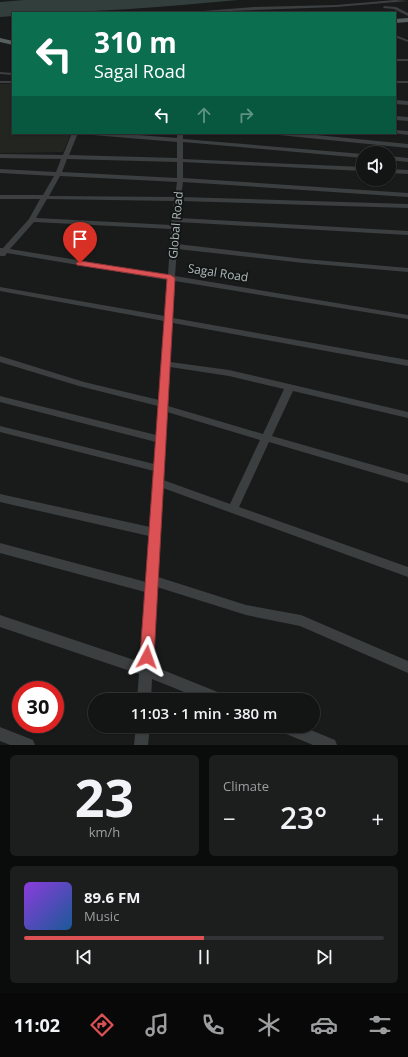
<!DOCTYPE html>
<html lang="en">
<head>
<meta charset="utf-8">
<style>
  :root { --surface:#131414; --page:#1c1d1d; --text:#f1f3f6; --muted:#9d9ea0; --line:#323334; --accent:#dc5154 }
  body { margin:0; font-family:"Open Sans",sans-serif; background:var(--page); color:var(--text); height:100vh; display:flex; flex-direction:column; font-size:15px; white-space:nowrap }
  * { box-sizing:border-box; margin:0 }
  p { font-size:13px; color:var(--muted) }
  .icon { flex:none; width:22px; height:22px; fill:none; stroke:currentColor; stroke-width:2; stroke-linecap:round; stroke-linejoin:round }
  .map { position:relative; height:745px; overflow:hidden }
  .panel { display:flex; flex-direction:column; gap:10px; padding:10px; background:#0a0b0b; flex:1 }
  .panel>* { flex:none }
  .guide { position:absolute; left:12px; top:12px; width:384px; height:122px; border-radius:0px; box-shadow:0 1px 3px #0004,0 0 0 1px var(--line); background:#0b6e4f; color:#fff; overflow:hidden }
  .buttons { position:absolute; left:356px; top:146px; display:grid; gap:8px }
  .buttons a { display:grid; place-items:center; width:40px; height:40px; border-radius:50%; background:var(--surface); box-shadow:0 1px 3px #0004,0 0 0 1px var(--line); font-size:20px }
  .speed { position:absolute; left:12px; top:681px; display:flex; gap:8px; font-size:20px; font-weight:700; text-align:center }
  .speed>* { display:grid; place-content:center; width:52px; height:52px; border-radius:50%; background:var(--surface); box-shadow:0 1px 3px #0004,0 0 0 1px var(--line); line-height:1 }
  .speed .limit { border:6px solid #d22; background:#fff; color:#111 }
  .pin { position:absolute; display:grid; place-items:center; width:34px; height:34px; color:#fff; margin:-41px -17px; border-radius:50% 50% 50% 0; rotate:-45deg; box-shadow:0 0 4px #0007 }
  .pin .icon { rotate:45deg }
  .me { position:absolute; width:44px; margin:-22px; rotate:4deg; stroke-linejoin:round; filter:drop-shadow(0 0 3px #0008) }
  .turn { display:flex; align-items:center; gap:14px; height:84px; padding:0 16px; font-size:18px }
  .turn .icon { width:52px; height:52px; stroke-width:2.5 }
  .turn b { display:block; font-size:28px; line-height:34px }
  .lanes { display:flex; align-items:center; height:38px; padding:0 16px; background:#0003; justify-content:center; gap:20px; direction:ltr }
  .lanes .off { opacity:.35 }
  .big { font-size:30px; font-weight:600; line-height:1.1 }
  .panel .tile { flex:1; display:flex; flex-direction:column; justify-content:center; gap:6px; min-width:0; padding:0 14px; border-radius:6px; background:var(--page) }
  .panel .dial { align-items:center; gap:0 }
  .dial b { font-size:52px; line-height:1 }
  .song { display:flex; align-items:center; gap:12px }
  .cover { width:48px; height:48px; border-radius:6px; background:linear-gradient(135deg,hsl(270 70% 55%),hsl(210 70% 35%)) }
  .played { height:4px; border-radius:2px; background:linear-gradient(90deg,var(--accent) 50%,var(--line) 50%) }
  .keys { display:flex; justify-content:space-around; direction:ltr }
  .heat { display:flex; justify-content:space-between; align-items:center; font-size:22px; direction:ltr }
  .panel .tiles { flex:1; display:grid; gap:10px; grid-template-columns:1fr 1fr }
  .tile:last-child { grid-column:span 2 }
  .trip { position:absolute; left:88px; top:693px; width:232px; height:40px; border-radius:20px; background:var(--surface); box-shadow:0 1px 3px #0004,0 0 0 1px var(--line); font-weight:600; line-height:40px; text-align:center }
  .tabs { display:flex; height:64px; justify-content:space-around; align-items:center; background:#080808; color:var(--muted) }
  .tabs .icon { width:28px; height:28px }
  .tabs .active { color:var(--accent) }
  .tabs b { font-size:18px; color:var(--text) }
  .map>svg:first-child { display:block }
  .green { fill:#232620 }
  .water { fill:#313e3b }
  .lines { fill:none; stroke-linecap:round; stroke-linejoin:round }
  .minor { fill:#3b3f40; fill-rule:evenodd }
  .primary { fill:#575e5e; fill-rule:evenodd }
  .route { fill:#dc5154; stroke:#8f3537 }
  .labels { text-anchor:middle; stroke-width:4; stroke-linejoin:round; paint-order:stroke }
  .street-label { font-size:12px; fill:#adb9b9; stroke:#141616 }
</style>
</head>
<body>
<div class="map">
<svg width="408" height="745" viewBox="0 0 408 745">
  <rect width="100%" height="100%" fill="#191b1b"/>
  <polygon class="green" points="0,84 13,84 13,133 71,133 63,152 0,153"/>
  <path class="water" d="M24,0H238C163,7 89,13 13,13V16L0,17V2Z"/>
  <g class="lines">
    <g class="minor">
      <polygon points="395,0 408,1 336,7 178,13 254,7 336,5"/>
      <polygon points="384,6 396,7 408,13 408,16 394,9 383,8"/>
      <polygon points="395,35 408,40 408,42 395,37"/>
      <rect x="395" y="59" width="13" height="2"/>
      <polygon points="0,72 13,73 13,75 0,74"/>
      <rect x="0" y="81" width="13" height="2"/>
      <rect x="395" y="81" width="13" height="2"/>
      <polygon points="395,100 408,101 408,105 395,104"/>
      <polygon points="395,116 408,117 408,121 395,120"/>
      <polygon points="395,130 408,131 408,135 393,133 395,133"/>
      <path d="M72,133H78L69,155L177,158V142L93,135L90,133H113L177,138V133H183V139L363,154V158L183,142V159L363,167V171L183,162V178L408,193V197L183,182L181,197L408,204V208L181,201L179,218L408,231V235L178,222L177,244L304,259L408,268V272L304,263L177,249L175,276L408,315V319L175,281L173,318L408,360V366L173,323L170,362L229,370L408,412V418L293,391L272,436L408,475V483L269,442L239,507L408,567V577L163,488L158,577L246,605L301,615L408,661V673L300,626L246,615L157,587L153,666L225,695L227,700H204L152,679L151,700H137L139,674L0,627V615L140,662L145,592L0,553V543L146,582L149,536L0,502V494L150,527L154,471L0,432V426L154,464L156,442L0,402V396L156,435L158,406L79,386L0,362V356L84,382L159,400L164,321L0,291V287L165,316L167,280L7,253L5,256H0V248H3L29,219L40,199H0V195H43L54,176L0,173V169L56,172L61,159L0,158V154L63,155ZM67,159L177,162V178L62,172ZM60,176L177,182L175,197L49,196ZM47,199L174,201L171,225L36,218ZM34,222L171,229L168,275L10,249ZM170,367L229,376L284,389L263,434L168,406ZM167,412L260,440L230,504L163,480Z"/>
      <polygon points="276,133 296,133 408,144 408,148 279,135"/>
      <polygon points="389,156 408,158 408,162 389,160"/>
      <polygon points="389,169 408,170 408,174 389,173"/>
      <polygon points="136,726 150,726 148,745 134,745"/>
      <polygon points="277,726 301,726 335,740 337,745 313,745 279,731"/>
      <polygon points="0,727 33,740 35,745 10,745 0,741"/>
    </g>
    <g class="primary">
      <polygon points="408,18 408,22 395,23 395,19"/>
      <polygon points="0,38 13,41 13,45 0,42"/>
    </g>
  </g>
  <polygon class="route" points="80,261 171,275 175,278 154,657 152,661 147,663 142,661 140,657 167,279 77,265 76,263"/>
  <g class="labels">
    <g class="street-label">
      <text transform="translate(176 225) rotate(-85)" y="4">Global Road</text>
      <text transform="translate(218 273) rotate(9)" y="4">Sagal Road</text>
    </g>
  </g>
</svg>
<div class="buttons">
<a><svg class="icon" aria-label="sound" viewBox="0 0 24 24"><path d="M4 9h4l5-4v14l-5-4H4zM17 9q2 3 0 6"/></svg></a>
</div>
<div class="speed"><div class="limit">30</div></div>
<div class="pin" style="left:80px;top:263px;background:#d93025"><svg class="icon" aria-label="arrive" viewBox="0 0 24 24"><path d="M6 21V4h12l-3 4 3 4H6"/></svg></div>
<svg class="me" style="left:147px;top:657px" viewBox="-20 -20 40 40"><path d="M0-17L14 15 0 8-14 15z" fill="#dc5154" stroke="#fff" stroke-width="4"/></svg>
<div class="trip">11:03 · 1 min · 380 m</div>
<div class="guide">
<div class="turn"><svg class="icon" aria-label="left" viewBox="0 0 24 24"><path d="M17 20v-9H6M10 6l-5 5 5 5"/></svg><div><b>310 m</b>Sagal Road</div></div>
<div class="lanes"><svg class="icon" aria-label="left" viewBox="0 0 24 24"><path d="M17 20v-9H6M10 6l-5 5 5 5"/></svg><svg class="icon off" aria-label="ahead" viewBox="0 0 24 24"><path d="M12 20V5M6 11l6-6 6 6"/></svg><svg class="icon off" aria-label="right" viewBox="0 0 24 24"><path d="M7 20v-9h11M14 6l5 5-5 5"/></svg></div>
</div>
</div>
<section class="panel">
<div class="tiles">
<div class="tile dial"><b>23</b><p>km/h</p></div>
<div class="tile"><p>Climate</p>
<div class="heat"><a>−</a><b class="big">23°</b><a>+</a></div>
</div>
<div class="tile">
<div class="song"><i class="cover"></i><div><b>89.6 FM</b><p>Music</p></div></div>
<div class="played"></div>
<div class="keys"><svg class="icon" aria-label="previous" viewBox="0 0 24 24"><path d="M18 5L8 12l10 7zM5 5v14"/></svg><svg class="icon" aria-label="pause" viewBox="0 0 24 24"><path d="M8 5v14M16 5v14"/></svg><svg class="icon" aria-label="next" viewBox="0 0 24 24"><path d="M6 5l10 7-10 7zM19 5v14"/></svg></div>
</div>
</div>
</section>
<nav class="tabs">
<b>11:02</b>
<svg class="icon active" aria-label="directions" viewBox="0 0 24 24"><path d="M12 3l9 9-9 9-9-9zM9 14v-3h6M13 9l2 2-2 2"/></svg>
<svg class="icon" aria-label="music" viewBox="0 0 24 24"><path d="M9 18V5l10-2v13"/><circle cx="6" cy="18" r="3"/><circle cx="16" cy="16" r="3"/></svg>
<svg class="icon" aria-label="phone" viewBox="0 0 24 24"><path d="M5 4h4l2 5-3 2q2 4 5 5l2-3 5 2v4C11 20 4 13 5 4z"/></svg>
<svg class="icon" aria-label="climate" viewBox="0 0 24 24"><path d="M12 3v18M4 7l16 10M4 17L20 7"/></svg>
<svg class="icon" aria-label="car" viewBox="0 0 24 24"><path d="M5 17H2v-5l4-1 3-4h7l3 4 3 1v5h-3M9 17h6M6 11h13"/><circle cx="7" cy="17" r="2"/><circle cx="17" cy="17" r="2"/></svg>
<svg class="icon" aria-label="filters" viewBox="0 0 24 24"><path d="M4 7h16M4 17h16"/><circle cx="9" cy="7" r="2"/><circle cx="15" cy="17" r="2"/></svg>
</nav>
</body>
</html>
